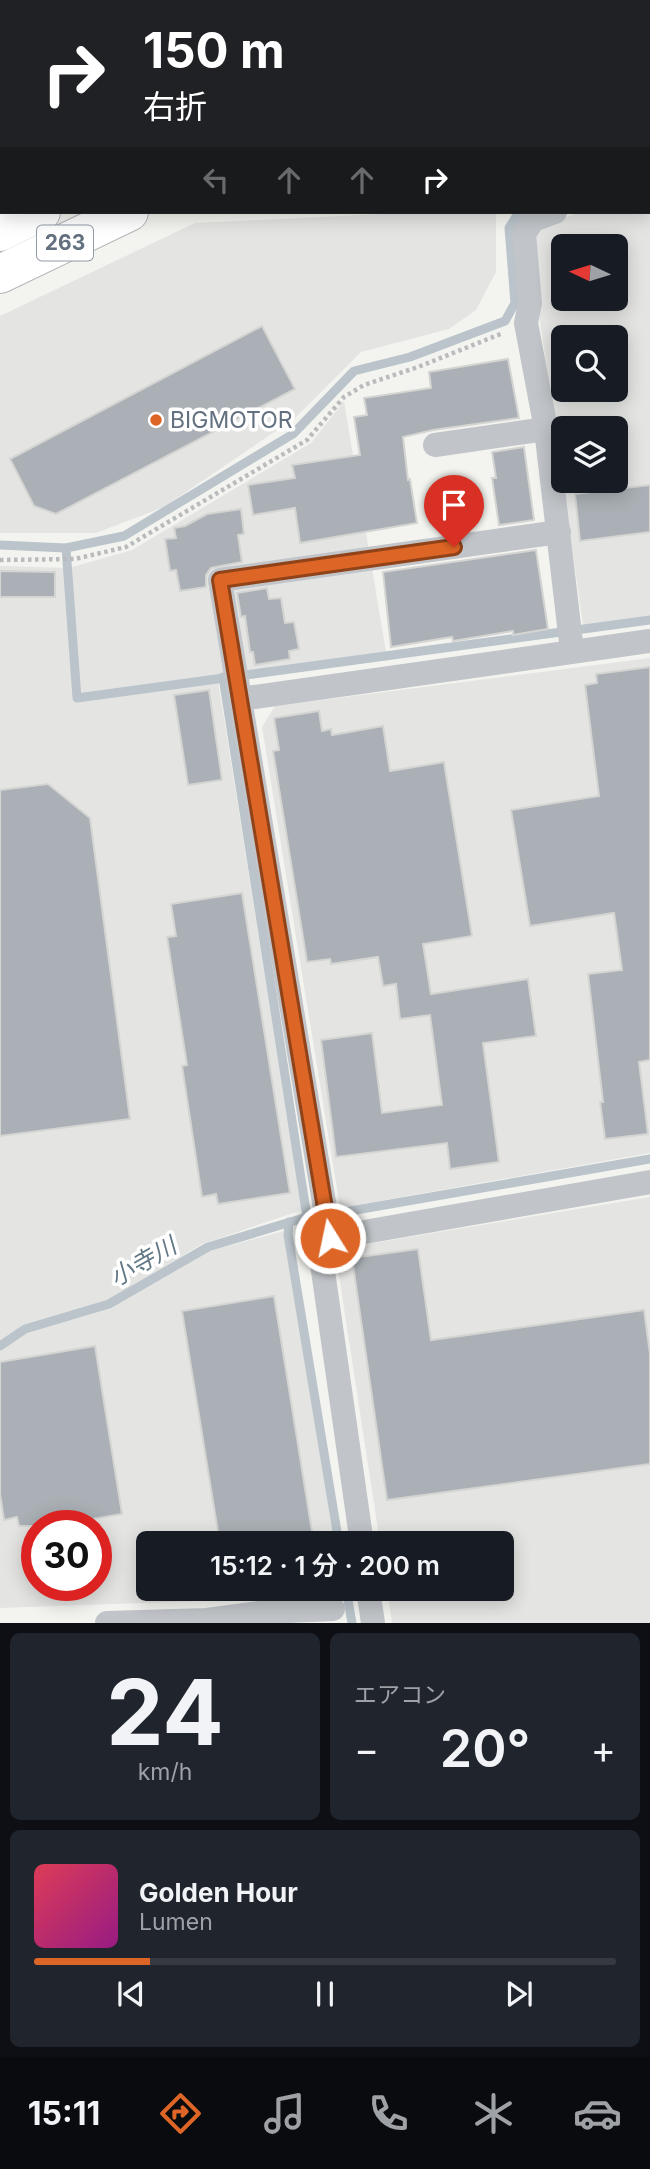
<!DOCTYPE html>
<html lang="ja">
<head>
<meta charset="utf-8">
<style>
  :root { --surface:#171b24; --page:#20242c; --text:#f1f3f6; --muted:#9ea1a6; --line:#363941; --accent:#dd6526 }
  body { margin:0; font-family:Inter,"Noto Sans JP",sans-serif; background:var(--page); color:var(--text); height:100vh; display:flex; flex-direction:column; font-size:26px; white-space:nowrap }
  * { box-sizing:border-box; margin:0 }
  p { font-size:23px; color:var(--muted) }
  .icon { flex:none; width:38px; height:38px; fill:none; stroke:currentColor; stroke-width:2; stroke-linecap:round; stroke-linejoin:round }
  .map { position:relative; height:1623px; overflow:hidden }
  .panel { display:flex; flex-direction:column; gap:10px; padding:10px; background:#0d0f14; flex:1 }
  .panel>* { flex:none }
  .top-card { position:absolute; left:0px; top:0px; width:651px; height:214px; box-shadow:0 4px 18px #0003; background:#202124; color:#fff; overflow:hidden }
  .needle { width:46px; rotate:274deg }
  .controls { position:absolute; left:551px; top:234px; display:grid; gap:14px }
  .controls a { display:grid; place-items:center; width:77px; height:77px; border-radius:10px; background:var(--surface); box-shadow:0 4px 18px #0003; font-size:35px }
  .speed { position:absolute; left:21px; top:1510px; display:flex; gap:14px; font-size:35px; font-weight:700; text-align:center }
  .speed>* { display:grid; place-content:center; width:91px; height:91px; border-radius:50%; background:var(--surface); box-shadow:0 4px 18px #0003; line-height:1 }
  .speed .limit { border:10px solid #d22; background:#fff; color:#111 }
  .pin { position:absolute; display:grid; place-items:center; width:60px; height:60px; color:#fff; margin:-72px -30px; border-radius:50% 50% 50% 0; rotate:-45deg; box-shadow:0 0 7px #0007 }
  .pin .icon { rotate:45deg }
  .me { position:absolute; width:77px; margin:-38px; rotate:350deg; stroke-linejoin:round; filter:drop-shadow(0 0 5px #0008) }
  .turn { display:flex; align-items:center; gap:24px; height:147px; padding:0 28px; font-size:32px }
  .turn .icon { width:91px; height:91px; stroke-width:2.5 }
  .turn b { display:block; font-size:49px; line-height:60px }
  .lanes { display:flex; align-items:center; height:66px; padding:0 28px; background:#0003; justify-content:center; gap:35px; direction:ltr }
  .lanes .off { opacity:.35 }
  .big { font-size:52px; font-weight:600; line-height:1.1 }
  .panel .widget { flex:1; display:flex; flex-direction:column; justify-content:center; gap:10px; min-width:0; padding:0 24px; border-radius:10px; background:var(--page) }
  .panel .dial { align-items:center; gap:0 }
  .dial b { font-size:91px; line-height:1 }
  .song { display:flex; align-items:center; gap:21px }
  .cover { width:84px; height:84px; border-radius:10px; background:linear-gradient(135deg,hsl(350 70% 55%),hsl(310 70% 35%)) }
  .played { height:7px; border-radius:4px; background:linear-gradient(90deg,var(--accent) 20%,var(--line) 20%) }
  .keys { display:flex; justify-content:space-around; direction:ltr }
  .heat { display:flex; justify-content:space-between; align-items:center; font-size:38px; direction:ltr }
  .panel .tiles { flex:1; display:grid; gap:10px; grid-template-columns:1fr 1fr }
  .widget:last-child { grid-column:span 2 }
  .trip { position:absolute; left:136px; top:1531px; width:378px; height:70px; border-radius:10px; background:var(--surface); box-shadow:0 4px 18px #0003; font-weight:600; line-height:70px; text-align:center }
  .menu { display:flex; height:112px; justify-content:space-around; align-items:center; background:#090b0e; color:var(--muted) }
  .menu .icon { width:49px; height:49px }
  .menu .active { color:var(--accent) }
  .menu b { font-size:32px; color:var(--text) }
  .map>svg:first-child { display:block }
  .built { fill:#e4e5e3; fill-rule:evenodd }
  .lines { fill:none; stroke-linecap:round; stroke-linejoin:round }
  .stream { stroke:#bac4ca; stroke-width:9 }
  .building { fill:#aab0b5; stroke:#d4d5d2; stroke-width:2 }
  .highway-casing { stroke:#b4b6ba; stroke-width:40 }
  .path { stroke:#b9bbbd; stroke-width:4.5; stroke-dasharray:3.5 3.5; stroke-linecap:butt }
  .street { stroke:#c1c4c8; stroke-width:24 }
  .highway { stroke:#fff; stroke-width:38 }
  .route-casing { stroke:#904219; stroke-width:18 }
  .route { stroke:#dd6526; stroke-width:12 }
  .poi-dot { fill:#dd6526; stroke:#fff; stroke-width:2.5 }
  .labels { text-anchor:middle; stroke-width:7; stroke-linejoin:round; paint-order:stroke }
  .shield { fill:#fff; stroke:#929ba6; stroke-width:2 }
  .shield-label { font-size:21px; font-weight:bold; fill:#637080 }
  .poi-label { font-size:23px; fill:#637080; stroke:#fff; text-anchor:start }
  .water-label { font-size:24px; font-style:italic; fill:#637885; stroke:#fff }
</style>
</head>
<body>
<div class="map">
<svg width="650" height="1623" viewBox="0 0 650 1623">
  <rect width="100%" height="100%" fill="#f3f4ef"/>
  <g class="built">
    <polygon points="0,0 401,0 398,2 2,2 2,194 0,194"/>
    <path d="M650,185V616L583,625L529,243L536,228L580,212H649ZM564,247H616V299H564ZM564,338H616V390H564ZM564,429H616V481H564Z"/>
    <polygon points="423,212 496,212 496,272 476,310 449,329 361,352 295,418 164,507 96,533 0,533 0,316 195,223"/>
    <polygon points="344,401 387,658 218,680 302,1210 202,1244 106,1302 23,1325 0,1341 0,566 69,568 132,550 311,443"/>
    <polygon points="650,658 650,1153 340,1208 262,727 275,706"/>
    <polygon points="650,1197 650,1623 392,1623 387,1589 502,1589 502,1544 380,1543 338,1269 349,1247"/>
    <path d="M284,1231L334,1543L149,1544V1589H342L343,1596L0,1608V1351L27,1332L111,1307L210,1251ZM37,1526H96V1586H37Z"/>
  </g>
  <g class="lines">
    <g class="stream">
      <polyline points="649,156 650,156"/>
      <polyline points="0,545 66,548 124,536 293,434 354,371 410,357 505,321 515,303 509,228 519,212"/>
      <polyline points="66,548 77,698 650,620"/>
      <polyline points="350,1211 650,1159"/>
      <polyline points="289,1222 288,1235 339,1544"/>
      <polyline points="0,1346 25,1329 109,1304 208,1247 307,1217 223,677"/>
      <polyline points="346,1589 352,1623"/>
    </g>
  </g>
  <g class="building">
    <polygon points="262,326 295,389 56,514 34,506 10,459"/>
    <polygon points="508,359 519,418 433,430 403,437 408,480 410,479 417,523 300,543 295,508 253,515 248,485 295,478 292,465 360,455 354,417 367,415 364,398 431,388 429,372"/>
    <polygon points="524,447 534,520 499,525 492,478 496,478 492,452"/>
    <polygon points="650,485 650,532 580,541 575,494"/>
    <polygon points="241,509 244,534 238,535 242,562 211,568 206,575 206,587 180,591 176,570 170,571 165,539 176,538 174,528 185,526 207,514"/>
    <polygon points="536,550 548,629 513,635 513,631 453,641 452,637 391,647 383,572"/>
    <polygon points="0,571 55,572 55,597 0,597"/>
    <polygon points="267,588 269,599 281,598 285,623 294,622 299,649 289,651 290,659 255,665 253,652 250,652 245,616 241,617 237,593"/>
    <polygon points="650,667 650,1060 639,1062 648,1134 605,1139 600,1102 603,1102 588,974 622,970 614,913 530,926 511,810 599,796 585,685 597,683 596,674"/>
    <polygon points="209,690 222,780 188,785 174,695"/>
    <polygon points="319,711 322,731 331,729 332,735 383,726 390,771 444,762 472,936 423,944 431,994 528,979 536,1036 483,1043 499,1162 450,1169 447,1143 336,1157 321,1040 372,1033 382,1113 442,1105 430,1015 400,1019 396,984 383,986 378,957 331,964 330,959 307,962 273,751 279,750 274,718"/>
    <polygon points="48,784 90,818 130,1119 0,1136 0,790"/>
    <polygon points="242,893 290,1193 218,1204 216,1194 202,1197 182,1066 187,1065 167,937 176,936 171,904"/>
    <polygon points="418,1249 431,1340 644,1310 650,1354 650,1464 387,1500 352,1258"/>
    <polygon points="274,1296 314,1544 220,1544 182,1311"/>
    <polygon points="95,1346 122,1514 52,1526 19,1526 17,1517 4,1520 0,1494 0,1362"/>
  </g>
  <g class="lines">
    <defs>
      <g id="highway">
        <polyline points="465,2 468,0"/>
        <polyline points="567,2 571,0"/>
        <polyline points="0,232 41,212"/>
        <polyline points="0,274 129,212"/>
      </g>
    </defs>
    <use href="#highway" class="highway-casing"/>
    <polyline class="path" points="0,560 75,559 126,547 307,440 344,397 364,385 418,367 503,333"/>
    <g class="street">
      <polyline points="649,175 650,174"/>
      <polyline points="555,212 533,220 524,234 530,303 526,323 546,429 572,651"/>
      <polyline points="435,445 546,429"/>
      <polyline points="240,699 220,580 559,532"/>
      <polyline points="330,1238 240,699 650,641"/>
      <polyline points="362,1544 319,1243 330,1238 650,1182"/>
      <polyline points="368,1589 373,1623"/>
      <polyline points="107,1623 207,1620 266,1612 333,1609"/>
    </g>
    <use href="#highway" class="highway"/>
  </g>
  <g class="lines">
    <defs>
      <polyline id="route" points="330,1238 220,580 454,547"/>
    </defs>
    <use href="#route" class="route-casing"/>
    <use href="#route" class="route"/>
  </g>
  <circle class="poi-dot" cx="156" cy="420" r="7"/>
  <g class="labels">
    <rect class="shield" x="37" y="225.5" width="56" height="35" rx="5"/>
    <g class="shield-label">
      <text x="65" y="250">263</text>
    </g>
    <g class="poi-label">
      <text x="170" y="428">BIGMOTOR</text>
    </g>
    <g class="water-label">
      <text transform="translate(143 1262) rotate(-30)" y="8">小寺川</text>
    </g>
  </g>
</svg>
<div class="controls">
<a><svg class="needle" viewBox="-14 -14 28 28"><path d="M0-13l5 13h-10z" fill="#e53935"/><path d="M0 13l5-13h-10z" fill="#9ea1a6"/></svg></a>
<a><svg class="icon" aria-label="search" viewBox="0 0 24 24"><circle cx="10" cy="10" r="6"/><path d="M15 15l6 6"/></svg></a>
<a><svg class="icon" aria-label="layers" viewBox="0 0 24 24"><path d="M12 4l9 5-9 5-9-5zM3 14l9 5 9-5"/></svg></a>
</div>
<div class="speed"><div class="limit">30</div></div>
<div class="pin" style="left:454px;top:547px;background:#d93025"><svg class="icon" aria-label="arrive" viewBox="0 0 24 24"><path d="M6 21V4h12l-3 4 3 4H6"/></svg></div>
<svg class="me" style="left:330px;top:1238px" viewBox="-20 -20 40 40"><circle r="17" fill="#dd6526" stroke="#fff" stroke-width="3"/><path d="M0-11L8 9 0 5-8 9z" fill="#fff"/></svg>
<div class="trip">15:12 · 1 分 · 200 m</div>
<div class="top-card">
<div class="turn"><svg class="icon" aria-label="right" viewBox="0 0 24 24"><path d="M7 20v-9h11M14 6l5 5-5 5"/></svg><div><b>150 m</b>右折</div></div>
<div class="lanes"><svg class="icon off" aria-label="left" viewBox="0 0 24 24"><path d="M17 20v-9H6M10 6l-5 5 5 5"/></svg><svg class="icon off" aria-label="ahead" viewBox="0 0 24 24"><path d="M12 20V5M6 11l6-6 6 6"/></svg><svg class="icon off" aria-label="ahead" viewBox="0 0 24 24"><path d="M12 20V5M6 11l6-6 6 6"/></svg><svg class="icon" aria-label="right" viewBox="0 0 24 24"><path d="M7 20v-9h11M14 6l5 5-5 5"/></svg></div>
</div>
</div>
<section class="panel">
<div class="tiles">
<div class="widget dial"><b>24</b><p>km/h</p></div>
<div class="widget"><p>エアコン</p>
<div class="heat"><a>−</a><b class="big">20°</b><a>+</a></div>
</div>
<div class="widget">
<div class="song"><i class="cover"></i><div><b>Golden Hour</b><p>Lumen</p></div></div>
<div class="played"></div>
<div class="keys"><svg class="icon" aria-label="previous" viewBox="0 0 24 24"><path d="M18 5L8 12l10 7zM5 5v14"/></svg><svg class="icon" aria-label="pause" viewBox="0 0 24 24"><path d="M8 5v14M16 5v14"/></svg><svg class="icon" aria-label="next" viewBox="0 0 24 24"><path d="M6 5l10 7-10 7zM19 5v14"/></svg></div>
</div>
</div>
</section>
<nav class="menu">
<b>15:11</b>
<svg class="icon active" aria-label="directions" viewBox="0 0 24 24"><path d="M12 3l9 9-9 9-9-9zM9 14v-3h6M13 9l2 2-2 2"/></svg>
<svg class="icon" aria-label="music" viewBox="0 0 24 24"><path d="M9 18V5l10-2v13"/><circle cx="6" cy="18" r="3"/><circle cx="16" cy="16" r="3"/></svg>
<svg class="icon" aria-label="phone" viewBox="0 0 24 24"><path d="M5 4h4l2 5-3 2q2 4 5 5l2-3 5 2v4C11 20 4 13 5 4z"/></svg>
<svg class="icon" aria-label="climate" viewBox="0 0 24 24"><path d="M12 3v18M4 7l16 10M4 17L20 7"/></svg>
<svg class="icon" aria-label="car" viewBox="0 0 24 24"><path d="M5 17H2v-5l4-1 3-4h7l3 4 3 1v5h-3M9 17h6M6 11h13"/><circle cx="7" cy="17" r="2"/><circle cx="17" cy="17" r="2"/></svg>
</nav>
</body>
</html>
